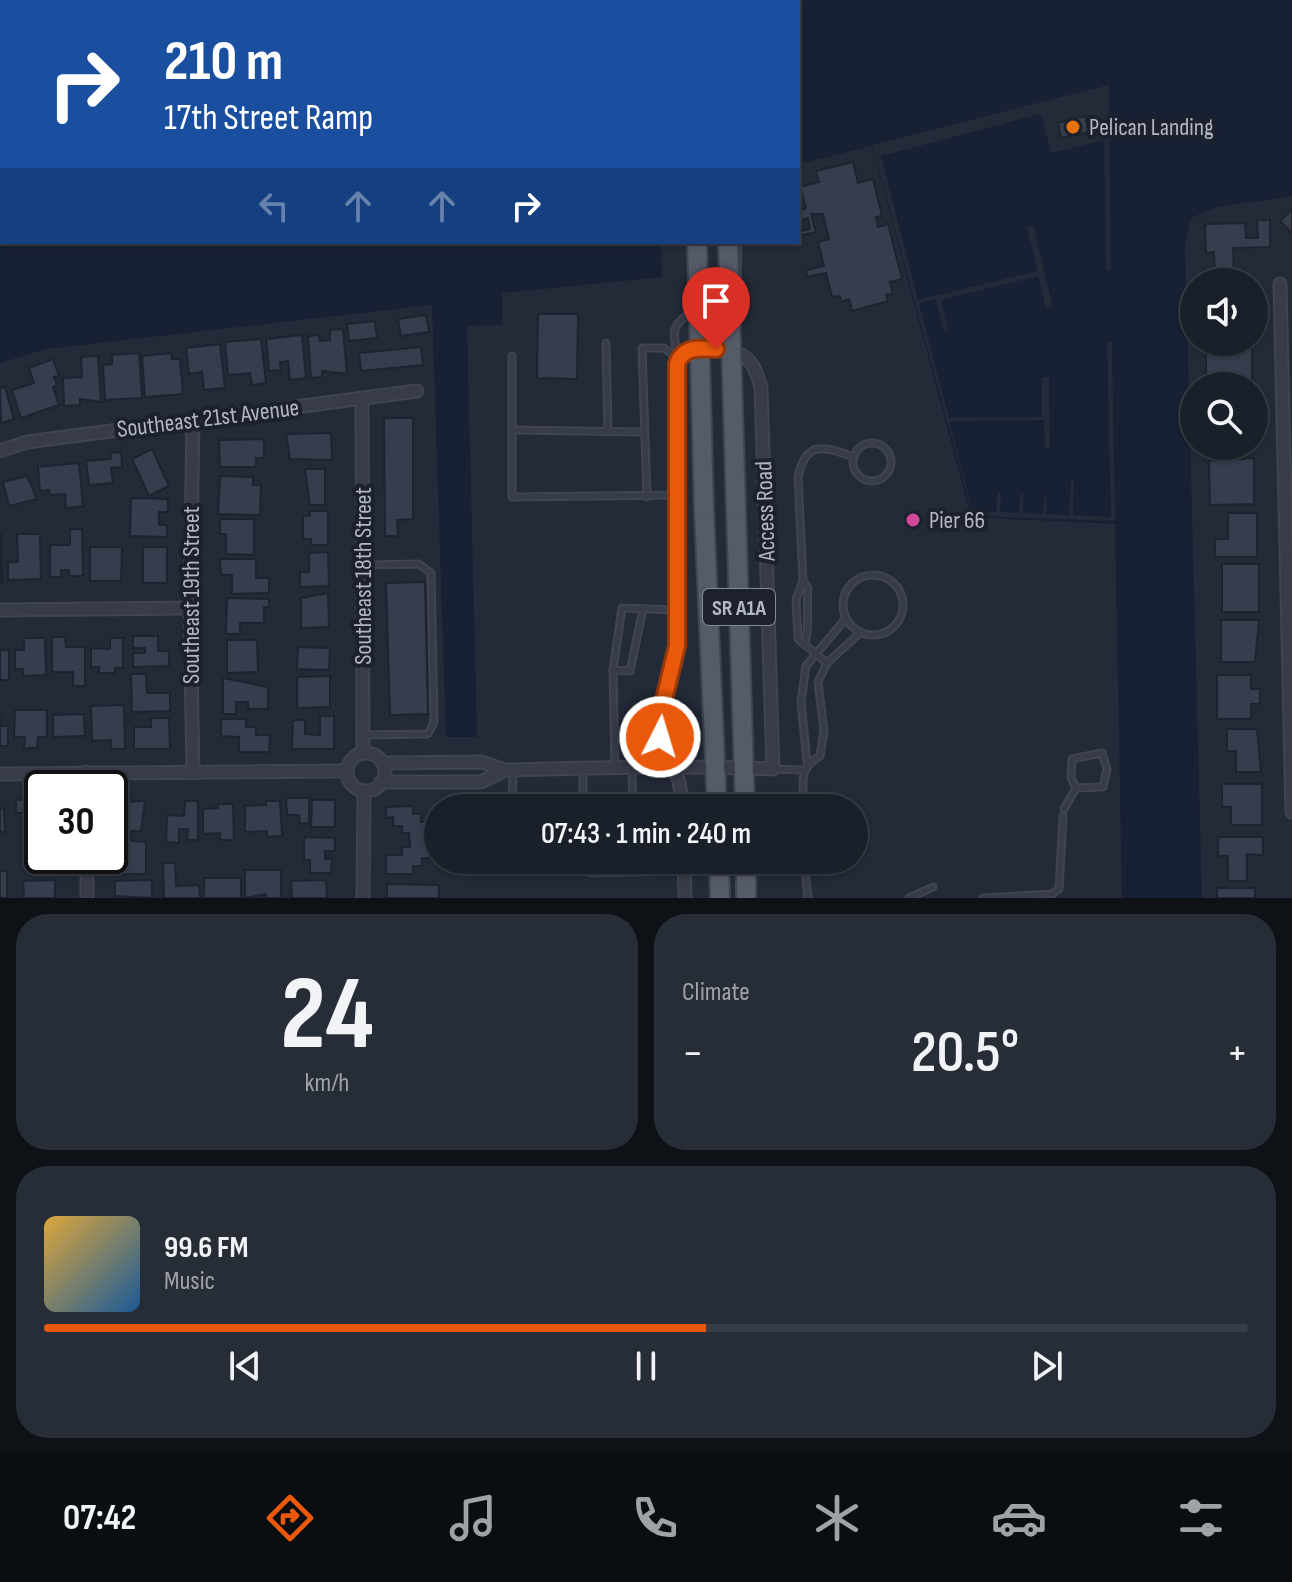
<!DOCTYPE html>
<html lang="en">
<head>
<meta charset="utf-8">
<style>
  :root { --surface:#1a202a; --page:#272d36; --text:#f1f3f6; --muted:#9fa3a8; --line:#383e47; --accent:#ea580c }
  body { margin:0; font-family:"Sofia Sans Condensed",sans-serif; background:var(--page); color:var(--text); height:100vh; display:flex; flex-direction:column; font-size:30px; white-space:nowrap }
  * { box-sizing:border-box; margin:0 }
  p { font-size:26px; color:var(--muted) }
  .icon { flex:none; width:44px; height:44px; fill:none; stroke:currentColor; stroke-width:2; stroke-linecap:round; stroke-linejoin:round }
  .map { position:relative; height:898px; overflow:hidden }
  .drawer { display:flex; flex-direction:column; gap:16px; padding:16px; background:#0e1217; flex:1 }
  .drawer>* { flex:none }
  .hud { position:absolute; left:0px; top:0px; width:800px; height:244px; box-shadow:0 2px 6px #0004,0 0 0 2px var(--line); background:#1a4fa0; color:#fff; overflow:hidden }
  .tools { position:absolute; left:1180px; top:268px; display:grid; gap:16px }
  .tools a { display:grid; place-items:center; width:88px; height:88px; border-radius:50%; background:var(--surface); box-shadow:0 2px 6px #0004,0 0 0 2px var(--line); font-size:40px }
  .speed { position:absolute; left:24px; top:770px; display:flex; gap:16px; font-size:40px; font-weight:700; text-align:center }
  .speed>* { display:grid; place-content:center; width:104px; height:104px; border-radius:50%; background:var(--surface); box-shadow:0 2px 6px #0004,0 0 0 2px var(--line); line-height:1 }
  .speed .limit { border:4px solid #111; border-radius:12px; background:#fff; color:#111 }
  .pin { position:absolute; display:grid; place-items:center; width:68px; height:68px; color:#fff; margin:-82px -34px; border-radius:50% 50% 50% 0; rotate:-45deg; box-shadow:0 0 8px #0007 }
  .pin .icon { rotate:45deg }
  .me { position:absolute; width:88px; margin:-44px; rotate:5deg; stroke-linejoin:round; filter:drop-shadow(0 0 6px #0008) }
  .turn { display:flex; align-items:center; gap:28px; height:168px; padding:0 32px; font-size:36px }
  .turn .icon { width:104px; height:104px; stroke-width:2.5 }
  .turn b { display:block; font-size:56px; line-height:68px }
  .lanes { display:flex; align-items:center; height:76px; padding:0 32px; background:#0003; justify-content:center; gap:40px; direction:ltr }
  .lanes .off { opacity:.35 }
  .big { font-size:60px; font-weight:600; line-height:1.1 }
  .drawer .card { flex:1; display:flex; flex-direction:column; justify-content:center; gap:12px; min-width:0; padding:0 28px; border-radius:32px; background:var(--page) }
  .drawer .dial { align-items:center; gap:0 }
  .dial b { font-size:104px; line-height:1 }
  .song { display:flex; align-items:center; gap:24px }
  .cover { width:96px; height:96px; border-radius:12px; background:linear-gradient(135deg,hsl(40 70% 55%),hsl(210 70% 35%)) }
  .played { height:8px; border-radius:4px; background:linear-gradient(90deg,var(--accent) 55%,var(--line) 55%) }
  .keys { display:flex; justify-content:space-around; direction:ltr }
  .heat { display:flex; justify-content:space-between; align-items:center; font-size:44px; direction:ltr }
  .drawer .tiles { flex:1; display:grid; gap:16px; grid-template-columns:1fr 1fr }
  .card:last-child { grid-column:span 2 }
  .trip { position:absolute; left:424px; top:794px; width:444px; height:80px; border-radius:40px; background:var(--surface); box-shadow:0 2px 6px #0004,0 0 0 2px var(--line); font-weight:600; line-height:80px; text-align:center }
  .tabs { display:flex; height:128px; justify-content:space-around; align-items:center; background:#0a0d11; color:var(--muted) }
  .tabs .icon { width:56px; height:56px }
  .tabs .current { color:var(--accent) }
  .tabs b { font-size:36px; color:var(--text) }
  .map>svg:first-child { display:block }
  .water { fill:#182034 }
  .pier { fill:#232a38 }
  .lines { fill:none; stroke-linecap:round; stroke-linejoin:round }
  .ferry { stroke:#6d7ea1; stroke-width:2; stroke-dasharray:10 8; stroke-linecap:butt }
  .building { fill:#363e4e; stroke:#1e232f; stroke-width:2 }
  .service-casing { stroke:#404551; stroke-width:9 }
  .minor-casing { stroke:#404551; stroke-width:15 }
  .primary-casing { stroke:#404551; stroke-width:22 }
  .service { stroke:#373c48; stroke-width:5 }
  .minor { stroke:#373c48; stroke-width:11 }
  .primary { stroke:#555b68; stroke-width:18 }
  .primary-bridge-casing { stroke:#404551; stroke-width:22; stroke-linecap:butt }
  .primary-bridge { stroke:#555b68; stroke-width:18 }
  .route-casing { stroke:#983908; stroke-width:20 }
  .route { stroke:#ea580c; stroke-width:14 }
  .food-dot { fill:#e8710a; stroke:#1c212d; stroke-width:3 }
  .hotel-dot { fill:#d1479c; stroke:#1c212d; stroke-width:3 }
  .labels { text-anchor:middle; stroke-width:8; stroke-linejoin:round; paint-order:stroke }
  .shield { fill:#1c212d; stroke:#858a97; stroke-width:2 }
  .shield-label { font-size:22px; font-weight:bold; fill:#b2b7c4 }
  .poi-label { font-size:24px; fill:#b2b7c4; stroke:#1c212d; text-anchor:start }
  .street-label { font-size:24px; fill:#b2b7c4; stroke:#1c212d }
</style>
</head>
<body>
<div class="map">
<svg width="1292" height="898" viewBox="0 0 1292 898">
  <rect width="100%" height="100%" fill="#232a38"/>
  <polygon class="water" points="0,0 1292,0 1292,196 1216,207 1191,218 1185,244 1202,898 1122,898 1115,524 971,517 872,146 798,164 798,2 2,2 2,242 661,242 662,277 502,293 502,325 467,326 477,737 446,737 432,305 46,349 0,363"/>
  <polygon class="pier" points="1109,85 1111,270 1106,271 1104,140 1051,153 1041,114 881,156 918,300 1038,271 1027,227 1033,225 1053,307 1046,309 1038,276 941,300 948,330 944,331 936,299 919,303 949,418 1042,417 1042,377 1049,377 1050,448 1045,448 1044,420 949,421 973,511 996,512 998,492 1001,492 1000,512 1019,513 1020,494 1023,494 1023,512 1042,514 1047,489 1046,514 1069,515 1071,479 1074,479 1073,515 1111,517 1107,342 1112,342 1115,521 973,516 872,145"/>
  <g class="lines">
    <g class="ferry">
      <polyline points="587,2 589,0"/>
      <polyline points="0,215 2,215"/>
    </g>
  </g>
  <g class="building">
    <polygon points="1085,116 1089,132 1061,138 1058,123"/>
    <polygon points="853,162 858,183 873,179 882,216 876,217 878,227 888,224 902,279 890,282 893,294 886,295 888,301 852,311 849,299 841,302 840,296 832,297 826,273 807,277 806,270 824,266 818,242 829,239 823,214 811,214 816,232 799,236 801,242 796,242 798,232 810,229 808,218 800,220 798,212 806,208 800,187 819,182 816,171"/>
    <polygon points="1292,210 1292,233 1280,221"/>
    <polygon points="1257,220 1270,220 1270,247 1233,248 1234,274 1215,274 1214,252 1206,253 1205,224 1245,223 1246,238 1258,238"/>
    <polygon points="538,314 578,314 577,379 537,378"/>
    <polygon points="426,315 429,332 401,336 398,319"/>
    <polygon points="375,321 377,338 349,341 347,324"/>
    <polygon points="343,329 347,374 322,371 322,377 311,378 308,336 319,335 320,341 330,340 330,330"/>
    <polygon points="302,335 306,378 290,380 288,361 280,362 281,370 269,371 266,339"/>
    <polygon points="261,339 266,383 252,385 250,373 228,375 225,342"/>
    <polygon points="220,344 225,388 204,390 202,372 189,374 186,348"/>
    <polygon points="421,347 423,365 361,371 359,353"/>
    <rect x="1206" y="348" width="46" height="38"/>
    <polygon points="139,353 142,398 105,400 103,365 112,364 112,355"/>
    <polygon points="171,353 172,359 180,359 183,394 145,397 142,356"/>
    <polygon points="98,356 101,402 80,399 80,405 64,406 63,378 82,377 81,357"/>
    <polygon points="53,359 59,376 54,377 57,385 53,387 59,405 21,418 12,390 34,383 29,368"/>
    <polygon points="5,387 14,419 1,423 0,388"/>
    <polygon points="384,418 413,418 413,519 397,520 398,536 385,536"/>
    <polygon points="331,433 332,460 290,459 286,434"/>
    <polygon points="264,439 264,458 256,458 256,467 220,467 219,440"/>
    <polygon points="152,449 169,486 149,496 132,459"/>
    <polygon points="121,452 122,467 111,468 113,483 89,485 86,461 111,459 110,453"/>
    <polygon points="1254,458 1254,504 1210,505 1209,461"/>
    <polygon points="79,463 83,506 66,508 65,494 50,495 49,490 40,491 38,467"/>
    <polygon points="305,469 325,469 325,505 310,505"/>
    <polygon points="27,476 37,499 9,506 3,482"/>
    <polygon points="220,476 253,477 253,485 261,485 260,515 218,514"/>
    <polygon points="131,498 168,499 168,512 159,512 159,525 167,525 167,537 130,536"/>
    <polygon points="310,511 328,511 328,545 311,545 311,539 303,539 303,516 310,516"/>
    <polygon points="1228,513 1257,513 1257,557 1215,557 1215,539 1228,539"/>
    <polygon points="220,519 254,519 254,555 226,554 226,534 220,534"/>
    <polygon points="70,529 82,529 83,576 69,576 69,570 61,570 61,577 50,577 50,545 70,545"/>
    <polygon points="0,534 1,534 2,584 0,584"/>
    <polygon points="17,534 40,534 41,579 8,580 8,562 18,562"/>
    <polygon points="90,547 122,547 121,581 90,581"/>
    <rect x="143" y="547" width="24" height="36"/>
    <polygon points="328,552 329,586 300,587 300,572 309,572 309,553"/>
    <polygon points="220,559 256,559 256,578 269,578 269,593 232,594 232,575 221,575"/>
    <rect x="1222" y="564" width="37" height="48"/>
    <polygon points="425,582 428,714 390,715 386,583"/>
    <polygon points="328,593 329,627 301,628 301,598"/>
    <polygon points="227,598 269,599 269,607 264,607 264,623 240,623 240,634 226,634"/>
    <polygon points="1221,620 1259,620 1255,662 1221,662"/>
    <polygon points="133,636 158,636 158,651 169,651 169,666 133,667 133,653 145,653 145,648 133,648"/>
    <polygon points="52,637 65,637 66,647 85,647 85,686 73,686 73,672 52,672"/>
    <polygon points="24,638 45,638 46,675 23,676 23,669 15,669 15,650 24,650"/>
    <polygon points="110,638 123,638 123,668 115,668 115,673 99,673 99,667 91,667 91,648 110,649"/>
    <polygon points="227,640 257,640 258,672 227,673"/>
    <polygon points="298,647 330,648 329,670 297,669"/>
    <rect x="0" y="650" width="9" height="30"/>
    <polygon points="131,674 146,674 147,693 170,693 170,711 132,712"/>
    <polygon points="1217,675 1251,675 1251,689 1260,689 1260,704 1251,704 1251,719 1217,719"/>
    <polygon points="330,676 330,707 297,708 297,677"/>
    <polygon points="223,678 268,687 268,709 248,709 248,702 236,702 236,714 223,714"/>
    <polygon points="124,705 125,749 111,749 111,740 92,741 91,706"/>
    <polygon points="15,710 47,710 47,737 38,737 37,748 24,748 25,737 14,737"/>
    <polygon points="84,714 85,736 53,737 53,715"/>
    <polygon points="0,716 1,726 8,726 8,746 0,746"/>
    <polygon points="320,716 334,716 334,749 292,749 293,720 305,720 305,734 320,735"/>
    <polygon points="151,718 169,718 170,749 134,749 134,727 151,727"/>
    <polygon points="221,719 246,719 246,727 256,727 256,735 270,735 269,752 239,752 239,737 221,736"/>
    <polygon points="1227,729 1257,729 1261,772 1236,772 1236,751 1227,751"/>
    <polygon points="1222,784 1262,784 1262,825 1231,825 1231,807 1222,807"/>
    <polygon points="286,798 309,798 309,823 300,824 299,815 287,815"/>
    <polygon points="42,799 42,831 35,831 35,821 27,821 27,813 16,813 16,800"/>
    <polygon points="312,800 335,800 335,827 311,827"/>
    <polygon points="145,801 141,831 127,831 127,815 121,815 121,802"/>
    <polygon points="185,801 198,801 198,840 187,840 188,829 179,829 179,843 166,842 167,815 184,816"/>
    <polygon points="266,801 280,801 282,836 267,837 267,831 245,832 245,806 266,805"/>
    <polygon points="656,803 656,808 640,808 640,804"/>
    <polygon points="218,804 233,804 234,840 220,840 220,833 203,834 203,809 218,808"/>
    <polygon points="413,806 413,814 421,814 421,822 429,822 429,828 437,828 437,852 430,852 430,858 422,858 422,866 413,866 413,874 386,874 386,855 402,855 402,847 410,847 409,833 402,833 402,826 393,826 393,817 386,818 386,807"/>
    <polygon points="0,808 4,808 5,832 0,832"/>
    <polygon points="304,837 335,838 335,851 325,851 325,859 332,859 331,873 310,873 310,860 304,860"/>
    <polygon points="1218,837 1263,837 1263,855 1247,854 1247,881 1228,881 1228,856 1218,856"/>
    <polygon points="34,839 42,839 42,856 53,856 53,862 61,862 62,874 35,875"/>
    <polygon points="113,839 146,842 146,874 124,874 124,854 113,854"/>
    <polygon points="163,863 175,863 176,886 199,885 200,898 164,898"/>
    <polygon points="245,870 281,870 281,898 266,898 266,894 245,898"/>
    <rect x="0" y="871" width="7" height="27"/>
    <rect x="204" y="878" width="37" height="20"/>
    <polygon points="55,880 55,898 24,898 23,881"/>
    <polygon points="152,880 152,898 115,896 115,881"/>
    <polygon points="326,880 327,898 292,898 291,881"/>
    <polygon points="387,884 439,885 439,898 387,898"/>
    <rect x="1217" y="888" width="38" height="10"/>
  </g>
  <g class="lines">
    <defs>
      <g id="service">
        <polyline points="737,296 738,242"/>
        <polyline points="702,312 727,304"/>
        <polyline points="606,343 608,432"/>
        <polyline points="512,356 512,497 677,495"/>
        <path d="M678,357C672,329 671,326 693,311"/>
        <polyline points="514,430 642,432"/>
        <circle cx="872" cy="462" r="19"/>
        <polyline points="647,497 642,348 664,348 678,358"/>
        <polyline points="364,565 419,564 431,573 434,722 428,734 364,735"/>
        <circle cx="873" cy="605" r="30"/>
        <path d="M803,581L798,477C806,439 824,447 854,457"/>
        <path d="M805,642C810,631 806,603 808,588L803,581L796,599L798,639L827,663"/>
        <polyline points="613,670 630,671 643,609"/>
        <polyline points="807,763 801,701 806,666 846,618"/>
        <polyline points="615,768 613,670 622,608 676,610"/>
        <polyline points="583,769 583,808"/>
        <polyline points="773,769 803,770"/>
        <polyline points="632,770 633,808"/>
        <polyline points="512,808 513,771"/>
        <path d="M804,808C803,785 798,768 820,756L824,731L818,682L827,663L861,632"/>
        <polyline points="1064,809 1076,788 1103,787 1107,769 1102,753 1072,759 1071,778 1076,788"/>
        <polyline points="584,860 585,870 591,873 635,872"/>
        <polyline points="635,860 635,872 682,871"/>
        <polyline points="664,860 664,871"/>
        <polyline points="804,860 808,898"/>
        <polyline points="909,898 933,887"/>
        <polyline points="983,898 1052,894 1059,889 1063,816"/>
      </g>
      <g id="minor">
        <polyline points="1280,284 1292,812"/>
        <polyline points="362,399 363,753"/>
        <polyline points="193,419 190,608 193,772"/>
        <polyline points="0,451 27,442 417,391"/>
        <polyline points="0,610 190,608"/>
        <circle cx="366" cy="772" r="19"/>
        <path d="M382,763L482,762L505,770C594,768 684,765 773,769L761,387C757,375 754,361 741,355C724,345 684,342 677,364V646L662,708L660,737L661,747L679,781L683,808"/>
        <polyline points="85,772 85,788"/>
        <polyline points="0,774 347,771"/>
        <polyline points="381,782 481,782 505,770"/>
        <polyline points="87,856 87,898"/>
        <polyline points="684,860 685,898"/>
        <polyline points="363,898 364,791"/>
      </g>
      <g id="primary">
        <polyline points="692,0 692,2"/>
        <polyline points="722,0 722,2"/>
        <polyline points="736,510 745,808"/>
        <polyline points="704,511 717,808"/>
        <polyline points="719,860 720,898"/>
        <polyline points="746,860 746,898"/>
      </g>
    </defs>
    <use href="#service" class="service-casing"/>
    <use href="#minor" class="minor-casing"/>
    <use href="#primary" class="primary-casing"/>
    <use href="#service" class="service"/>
    <use href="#minor" class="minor"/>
    <use href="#primary" class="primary"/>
    <defs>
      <g id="primary-bridge">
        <polyline points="697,242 704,511"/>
        <polyline points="728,242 736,510"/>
      </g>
    </defs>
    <use href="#primary-bridge" class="primary-bridge-casing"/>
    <use href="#primary-bridge" class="primary-bridge"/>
  </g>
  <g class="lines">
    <defs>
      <path id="route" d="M660,737L662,708L677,646V364C683,346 700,348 716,349"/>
    </defs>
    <use href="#route" class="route-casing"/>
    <use href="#route" class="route"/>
  </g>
  <circle class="food-dot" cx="1073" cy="127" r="8"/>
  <circle class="hotel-dot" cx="913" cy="520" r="8"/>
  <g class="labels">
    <rect class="shield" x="703" y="589" width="72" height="36" rx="6"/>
    <g class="shield-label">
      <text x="739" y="615">SR A1A</text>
    </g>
    <g class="poi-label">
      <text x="1089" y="135">Pelican Landing</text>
      <text x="929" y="528">Pier 66</text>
    </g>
    <g class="street-label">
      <text transform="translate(208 418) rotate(-7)" y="8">Southeast 21st Avenue</text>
      <text transform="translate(765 511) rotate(-92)" y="8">Access Road</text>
      <text transform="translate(363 576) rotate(-90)" y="8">Southeast 18th Street</text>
      <text transform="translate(191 595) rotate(-90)" y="8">Southeast 19th Street</text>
    </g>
  </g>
</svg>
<div class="tools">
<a><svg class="icon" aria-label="sound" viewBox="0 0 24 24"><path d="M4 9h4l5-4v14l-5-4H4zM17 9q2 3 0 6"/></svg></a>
<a><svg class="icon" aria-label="search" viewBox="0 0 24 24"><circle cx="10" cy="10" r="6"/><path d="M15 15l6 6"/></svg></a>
</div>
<div class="speed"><div class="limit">30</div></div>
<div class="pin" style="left:716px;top:349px;background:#d93025"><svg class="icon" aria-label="arrive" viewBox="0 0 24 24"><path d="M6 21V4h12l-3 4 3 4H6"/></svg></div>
<svg class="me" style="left:660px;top:737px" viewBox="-20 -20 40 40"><circle r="17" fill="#ea580c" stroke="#fff" stroke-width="3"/><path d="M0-11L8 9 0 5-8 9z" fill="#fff"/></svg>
<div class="trip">07:43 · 1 min · 240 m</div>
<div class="hud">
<div class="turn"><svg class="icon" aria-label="right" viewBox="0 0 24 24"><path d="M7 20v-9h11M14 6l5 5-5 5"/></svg><div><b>210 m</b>17th Street Ramp</div></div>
<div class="lanes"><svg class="icon off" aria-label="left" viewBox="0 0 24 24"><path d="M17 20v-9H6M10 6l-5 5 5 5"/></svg><svg class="icon off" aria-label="ahead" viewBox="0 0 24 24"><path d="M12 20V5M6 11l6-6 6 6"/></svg><svg class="icon off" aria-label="ahead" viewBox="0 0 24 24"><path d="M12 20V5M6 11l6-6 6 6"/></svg><svg class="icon" aria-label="right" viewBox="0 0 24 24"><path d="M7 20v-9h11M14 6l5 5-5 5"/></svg></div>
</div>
</div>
<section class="drawer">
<div class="tiles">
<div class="card dial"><b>24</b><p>km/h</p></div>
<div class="card"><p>Climate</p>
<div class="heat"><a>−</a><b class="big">20.5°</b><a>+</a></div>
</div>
<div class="card">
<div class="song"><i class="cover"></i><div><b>99.6 FM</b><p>Music</p></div></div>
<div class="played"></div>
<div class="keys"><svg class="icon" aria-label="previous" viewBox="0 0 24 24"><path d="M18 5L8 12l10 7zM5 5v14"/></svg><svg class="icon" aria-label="pause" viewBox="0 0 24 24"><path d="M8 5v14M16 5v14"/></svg><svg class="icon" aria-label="next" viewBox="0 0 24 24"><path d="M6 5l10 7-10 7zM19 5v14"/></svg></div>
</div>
</div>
</section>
<nav class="tabs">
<b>07:42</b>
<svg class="icon current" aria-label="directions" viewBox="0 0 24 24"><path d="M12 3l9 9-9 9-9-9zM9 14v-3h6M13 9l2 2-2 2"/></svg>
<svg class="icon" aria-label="music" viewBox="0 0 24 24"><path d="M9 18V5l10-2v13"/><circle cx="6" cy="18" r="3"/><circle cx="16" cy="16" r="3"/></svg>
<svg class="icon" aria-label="phone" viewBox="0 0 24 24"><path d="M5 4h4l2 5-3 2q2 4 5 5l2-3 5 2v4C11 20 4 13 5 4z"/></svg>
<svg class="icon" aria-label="climate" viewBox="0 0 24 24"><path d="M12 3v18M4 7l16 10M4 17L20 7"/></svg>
<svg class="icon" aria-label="car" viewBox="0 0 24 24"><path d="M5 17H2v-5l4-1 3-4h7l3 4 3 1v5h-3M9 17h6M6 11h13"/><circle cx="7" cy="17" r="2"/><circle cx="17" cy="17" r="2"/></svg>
<svg class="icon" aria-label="filters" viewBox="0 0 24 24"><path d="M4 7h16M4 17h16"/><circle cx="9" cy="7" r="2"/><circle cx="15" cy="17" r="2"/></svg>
</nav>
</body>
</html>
